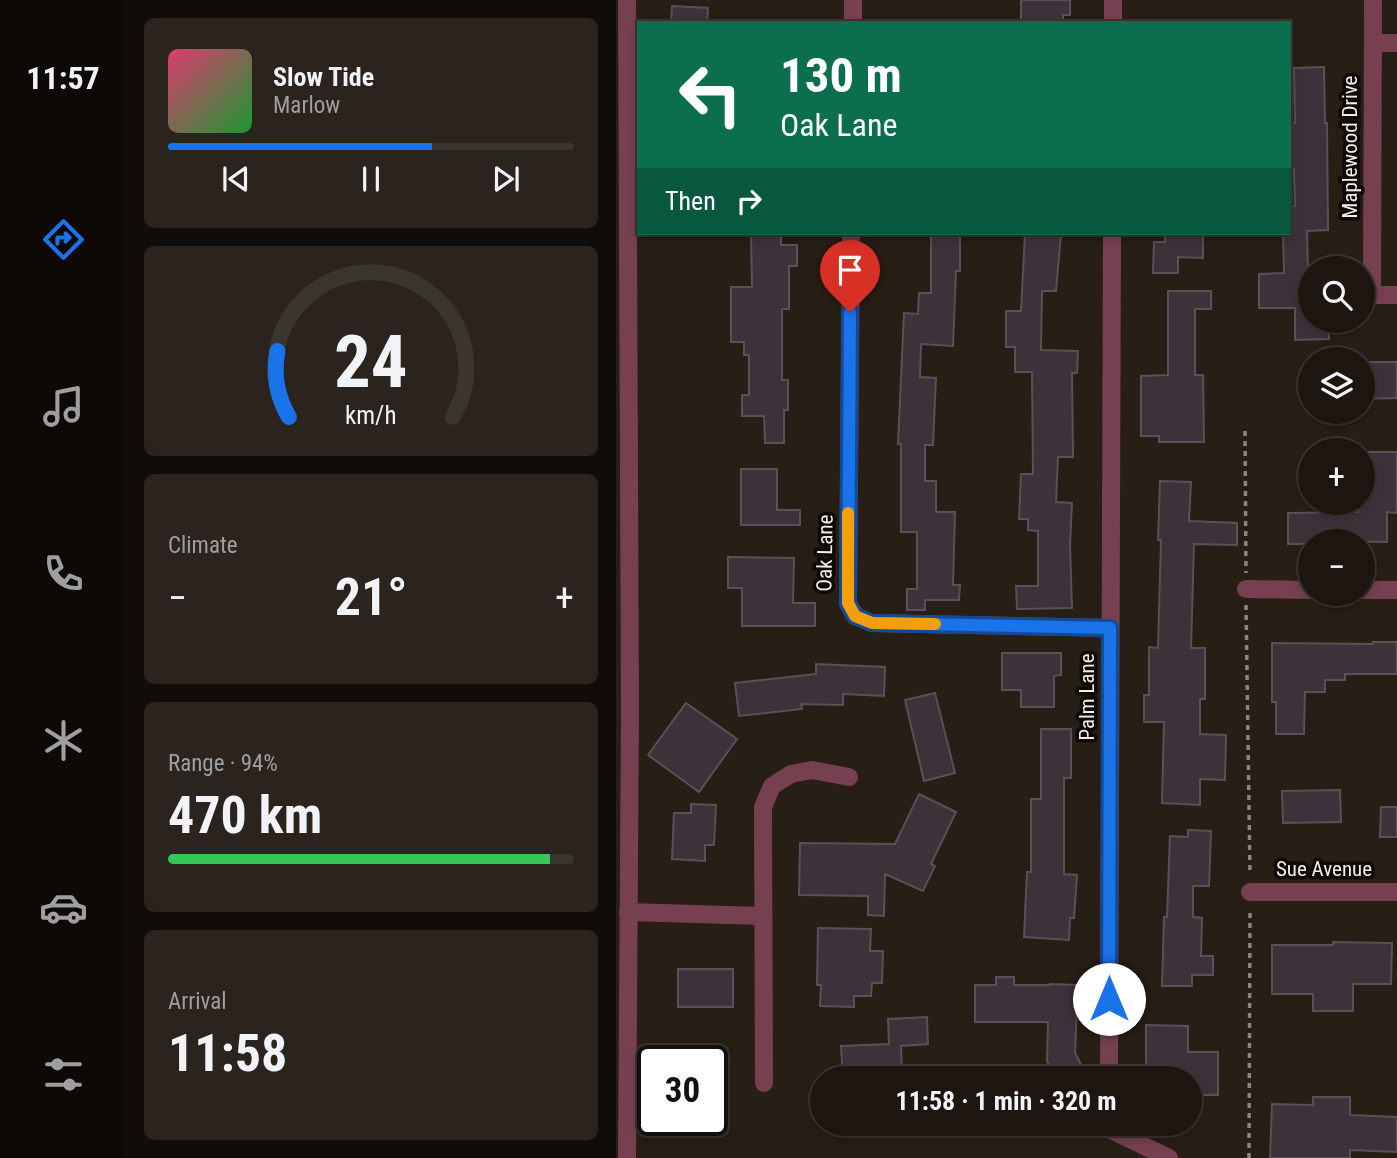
<!DOCTYPE html>
<html lang="en">
<head>
<meta charset="utf-8">
<style>
  :root { --surface:#1d1610; --page:#2a231e; --text:#f1f3f6; --muted:#a09f9f; --line:#3b3530; --accent:#1a73e8 }
  body { margin:0; font-family:"Roboto Condensed",sans-serif; background:var(--page); color:var(--text); height:100vh; display:flex; flex-direction:column; font-size:26px; white-space:nowrap }
  * { box-sizing:border-box; margin:0 }
  p { font-size:23px; color:var(--muted) }
  .icon { flex:none; width:38px; height:38px; fill:none; stroke:currentColor; stroke-width:2; stroke-linecap:round; stroke-linejoin:round }
  .map { position:relative; flex:1; overflow:hidden }
  .details { display:flex; flex-direction:column; gap:18px; padding:18px; background:#100c09; width:490px }
  .details>* { flex:none }
  .banner { position:absolute; left:21px; top:21px; width:654px; height:214px; border-radius:0px; box-shadow:0 4px 10px #0003,0 0 0 2px var(--line); background:#0b6e4f; color:#fff; overflow:hidden }
  .controls { position:absolute; left:682px; top:256px; display:grid; gap:14px }
  .controls a { display:grid; place-items:center; width:77px; height:77px; border-radius:50%; background:var(--surface); box-shadow:0 4px 10px #0003,0 0 0 2px var(--line); font-size:35px }
  .speed { position:absolute; left:21px; top:1045px; display:flex; gap:14px; font-size:35px; font-weight:700; text-align:center }
  .speed>* { display:grid; place-content:center; width:91px; height:91px; border-radius:50%; background:var(--surface); box-shadow:0 4px 10px #0003,0 0 0 2px var(--line); line-height:1 }
  .speed .limit { border:4px solid #111; border-radius:10px; background:#fff; color:#111 }
  .pin { position:absolute; display:grid; place-items:center; width:60px; height:60px; color:#fff; margin:-72px -30px; border-radius:50% 50% 50% 0; rotate:-45deg; box-shadow:0 0 7px #0007 }
  .pin .icon { rotate:45deg }
  .me { position:absolute; width:77px; margin:-38px; rotate:0deg; stroke-linejoin:round; filter:drop-shadow(0 0 5px #0008) }
  .turn { display:flex; align-items:center; gap:24px; height:147px; padding:0 28px; font-size:32px }
  .turn .icon { width:91px; height:91px; stroke-width:2.5 }
  .turn b { display:block; font-size:49px; line-height:60px }
  .then { display:flex; align-items:center; height:66px; padding:0 28px; background:#0003; gap:14px; font-size:26px }
  .big { font-size:52px; font-weight:700; line-height:1.1 }
  .details .card { flex:1; display:flex; flex-direction:column; justify-content:center; gap:10px; min-width:0; padding:0 24px; border-radius:10px; background:var(--page) }
  .details .dial { align-items:center; gap:0 }
  .dial svg { height:182px; overflow:visible; fill:none; stroke:var(--line); stroke-width:7; stroke-linecap:round; text-anchor:middle }
  .dial text { fill:var(--text); stroke:none }
  .song { display:flex; align-items:center; gap:21px }
  .cover { width:84px; height:84px; border-radius:10px; background:linear-gradient(135deg,hsl(340 70% 55%),hsl(130 70% 35%)) }
  .played { height:7px; border-radius:4px; background:linear-gradient(90deg,var(--accent) 65%,var(--line) 65%) }
  .keys { display:flex; justify-content:space-around; direction:ltr }
  .heat { display:flex; justify-content:space-between; align-items:center; font-size:38px; direction:ltr }
  .charge { height:10px; border-radius:5px; background:linear-gradient(90deg,#34c759 94%,var(--line) 0) }
  .trip { position:absolute; left:194px; top:1066px; width:392px; height:70px; border-radius:35px; background:var(--surface); box-shadow:0 4px 10px #0003,0 0 0 2px var(--line); font-weight:700; line-height:70px; text-align:center }
  main { display:flex; flex:1; min-height:0 }
  .tab-bar { display:flex; flex-direction:column; width:126px; justify-content:space-around; align-items:center; background:#0c0906; color:var(--muted) }
  .tab-bar .icon { width:49px; height:49px }
  .tab-bar .current { color:var(--accent) }
  .tab-bar b { font-size:32px; color:var(--text) }
  .map>svg:first-child { display:block }
  .building { fill:#3d3239; stroke:#5c4f57; stroke-width:2 }
  .lines { fill:none; stroke-linecap:round; stroke-linejoin:round }
  .path { stroke:#8d857e; stroke-width:3.5; stroke-dasharray:5 5; stroke-linecap:butt }
  .street { stroke:#764050; stroke-width:18 }
  .route-casing { stroke:#114b97; stroke-width:18 }
  .route { stroke:#1a73e8; stroke-width:12 }
  .slow { stroke:#f59e0b; stroke-width:12 }
  .labels { text-anchor:middle; stroke-width:7; stroke-linejoin:round; paint-order:stroke }
  .street-label { font-size:21px; fill:#f4ede7; stroke:#0d0906 }
</style>
</head>
<body>
<main>
<nav class="tab-bar">
<b>11:57</b>
<svg class="icon current" aria-label="directions" viewBox="0 0 24 24"><path d="M12 3l9 9-9 9-9-9zM9 14v-3h6M13 9l2 2-2 2"/></svg>
<svg class="icon" aria-label="music" viewBox="0 0 24 24"><path d="M9 18V5l10-2v13"/><circle cx="6" cy="18" r="3"/><circle cx="16" cy="16" r="3"/></svg>
<svg class="icon" aria-label="phone" viewBox="0 0 24 24"><path d="M5 4h4l2 5-3 2q2 4 5 5l2-3 5 2v4C11 20 4 13 5 4z"/></svg>
<svg class="icon" aria-label="climate" viewBox="0 0 24 24"><path d="M12 3v18M4 7l16 10M4 17L20 7"/></svg>
<svg class="icon" aria-label="car" viewBox="0 0 24 24"><path d="M5 17H2v-5l4-1 3-4h7l3 4 3 1v5h-3M9 17h6M6 11h13"/><circle cx="7" cy="17" r="2"/><circle cx="17" cy="17" r="2"/></svg>
<svg class="icon" aria-label="filters" viewBox="0 0 24 24"><path d="M4 7h16M4 17h16"/><circle cx="9" cy="7" r="2"/><circle cx="15" cy="17" r="2"/></svg>
</nav>
<section class="details">
<div class="card">
<div class="song"><i class="cover"></i><div><b>Slow Tide</b><p>Marlow</p></div></div>
<div class="played"></div>
<div class="keys"><svg class="icon" aria-label="previous" viewBox="0 0 24 24"><path d="M18 5L8 12l10 7zM5 5v14"/></svg><svg class="icon" aria-label="pause" viewBox="0 0 24 24"><path d="M8 5v14M16 5v14"/></svg><svg class="icon" aria-label="next" viewBox="0 0 24 24"><path d="M6 5l10 7-10 7zM19 5v14"/></svg></div>
</div>
<div class="card dial"><svg viewBox="0 0 100 80">
<path d="M14 69A42 42 0 1 1 86 69"/>
<path d="M14 69A42 42 0 0 1 9 40" stroke="#1a73e8"/>
<text x="50" y="56" font-size="32" font-weight="700">24</text>
<text x="50" y="72" font-size="11">km/h</text>
</svg></div>
<div class="card"><p>Climate</p>
<div class="heat"><a>−</a><b class="big">21°</b><a>+</a></div>
</div>
<div class="card"><p>Range · 94%</p><b class="big">470 km</b><div class="charge"></div></div>
<div class="card"><p>Arrival</p><b class="big">11:58</b></div>
</section>
<div class="map">
<svg width="781" height="1158" viewBox="0 0 781 1158">
  <rect width="100%" height="100%" fill="#271e15"/>
  <g class="building">
    <polygon points="405,0 454,0 454,15 447,15 447,23 405,23"/>
    <polygon points="56,6 92,8 91,23 55,23"/>
    <polygon points="708,67 709,123 711,123 712,230 691,231 692,273 695,273 695,320 713,320 713,339 679,340 679,308 643,308 643,274 668,273 667,233 674,233 674,207 679,206 678,169 674,169 674,123 679,123 678,68"/>
    <polygon points="135,233 165,233 165,245 181,245 181,266 173,266 173,309 166,309 166,380 172,380 172,410 168,410 168,443 149,443 148,416 126,416 126,395 133,395 133,355 128,355 128,342 115,342 115,287 136,287"/>
    <polygon points="315,233 344,233 344,271 340,271 337,346 305,344 304,377 320,378 317,445 309,445 309,481 320,481 320,512 339,512 337,585 344,585 343,600 309,600 309,610 291,610 291,589 301,589 301,532 285,532 285,444 282,444 288,313 302,314 303,293 315,293"/>
    <polygon points="409,233 445,233 440,291 426,291 425,350 462,351 461,373 456,373 457,457 442,457 440,502 456,503 454,545 456,608 401,609 400,586 422,586 422,531 412,530 412,519 403,519 405,474 417,474 416,372 399,372 399,347 390,347 390,311 405,311"/>
    <polygon points="549,233 587,233 587,258 562,257 562,273 537,273 538,242 549,242"/>
    <polygon points="552,291 595,291 595,309 579,309 579,375 587,375 588,442 543,442 543,436 525,436 525,376 552,375"/>
    <polygon points="747,362 781,362 781,398 747,399"/>
    <polygon points="747,452 781,452 781,513 771,512 771,542 695,541 695,544 672,544 672,513 742,512 742,502 747,502"/>
    <polygon points="125,469 161,469 161,510 184,510 184,525 125,525"/>
    <polygon points="544,481 575,482 573,521 621,523 621,545 578,544 575,648 589,648 589,699 584,699 584,734 610,735 609,780 584,779 584,805 546,803 548,722 528,722 528,695 533,695 533,647 542,648 545,540 542,540"/>
    <polygon points="112,557 178,558 177,603 199,603 199,626 126,626 126,588 112,588"/>
    <polygon points="757,642 781,642 781,674 729,674 729,680 709,680 709,692 689,692 688,734 660,734 660,702 656,702 656,643 757,644"/>
    <polygon points="386,653 445,653 445,675 438,676 438,707 405,707 405,690 386,690"/>
    <polygon points="200,664 269,667 268,696 227,694 227,705 185,704 186,709 123,716 119,683 200,674"/>
    <polygon points="319,693 339,773 308,781 289,700"/>
    <polygon points="70,703 121,739 83,792 32,755"/>
    <polygon points="425,729 455,729 455,778 448,778 448,874 461,875 458,918 454,918 453,940 408,937 411,872 415,872 415,799 425,799"/>
    <polygon points="724,790 725,822 667,823 666,791"/>
    <polygon points="303,794 340,812 315,864 319,866 307,891 269,874 268,916 252,915 252,896 183,895 184,843 279,844"/>
    <polygon points="75,804 100,805 98,845 89,845 89,861 56,859 58,813 75,813"/>
    <polygon points="765,807 781,807 781,837 764,837"/>
    <polygon points="572,830 595,831 593,886 577,886 577,917 586,918 585,956 597,956 597,975 576,975 576,986 546,986 548,917 551,917 554,836 572,837"/>
    <polygon points="202,928 255,929 254,951 267,951 266,983 256,983 255,996 238,996 238,1007 204,1006 205,985 201,985"/>
    <polygon points="717,942 776,943 775,984 737,984 737,1011 697,1011 697,994 656,994 656,945 717,945"/>
    <rect x="62" y="969" width="55" height="38"/>
    <polygon points="380,977 398,977 398,985 434,985 434,984 462,985 459,1053 472,1078 440,1078 431,1061 432,1022 359,1022 359,985 380,985"/>
    <polygon points="311,1017 312,1044 285,1046 286,1078 227,1078 225,1046 273,1044 272,1019"/>
    <polygon points="530,1025 572,1026 572,1052 602,1052 602,1095 574,1095 574,1078 550,1078 550,1074 530,1074"/>
    <polygon points="697,1097 734,1097 734,1115 781,1117 781,1152 734,1150 734,1158 654,1158 656,1104 697,1105"/>
  </g>
  <g class="lines">
    <g class="path">
      <polyline points="629,431 630,573"/>
      <polyline points="630,605 634,874"/>
      <polyline points="633,1158 634,909"/>
    </g>
    <g class="street">
      <polyline points="11,0 14,712 11,1158"/>
      <polyline points="757,0 756,295 781,295"/>
      <polyline points="237,23 237,0"/>
      <polyline points="497,23 497,0"/>
      <polyline points="757,43 781,43"/>
      <polyline points="235,233 232,603 239,616 256,623 494,628"/>
      <polyline points="630,589 695,590"/>
      <polyline points="747,590 781,590"/>
      <polyline points="634,892 781,892"/>
      <polyline points="12,912 146,916"/>
      <polyline points="375,1077 377,1078"/>
      <polyline points="493,1078 496,233"/>
      <polyline points="148,1083 147,807 156,786 175,774 196,770 233,777"/>
      <polyline points="483,1124 553,1158"/>
    </g>
  </g>
  <g class="lines">
    <defs>
      <polyline id="route" points="234,312 232,603 239,616 256,623 494,628 493,999"/>
    </defs>
    <use href="#route" class="route-casing"/>
    <use href="#route" class="route"/>
    <polyline class="slow" points="232,513 232,603 239,616 256,623 319,624"/>
  </g>
  <g class="labels">
    <g class="street-label">
      <text transform="translate(734 147) rotate(-90)" y="7">Maplewood Drive</text>
      <text transform="translate(209 553) rotate(-89)" y="7">Oak Lane</text>
      <text transform="translate(471 697) rotate(-90)" y="7">Palm Lane</text>
      <text x="708" y="876">Sue Avenue</text>
    </g>
  </g>
</svg>
<div class="controls">
<a><svg class="icon" aria-label="search" viewBox="0 0 24 24"><circle cx="10" cy="10" r="6"/><path d="M15 15l6 6"/></svg></a>
<a><svg class="icon" aria-label="layers" viewBox="0 0 24 24"><path d="M12 4l9 5-9 5-9-5zM3 14l9 5 9-5"/></svg></a>
<a>+</a>
<a>−</a>
</div>
<div class="speed"><div class="limit">30</div></div>
<div class="pin" style="left:234px;top:312px;background:#d93025"><svg class="icon" aria-label="arrive" viewBox="0 0 24 24"><path d="M6 21V4h12l-3 4 3 4H6"/></svg></div>
<svg class="me" style="left:493px;top:999px" viewBox="-20 -20 40 40"><circle r="19" fill="#fff"/><path d="M0-13L10 11 0 6-10 11z" fill="#1a73e8"/></svg>
<div class="trip">11:58 · 1 min · 320 m</div>
<div class="banner">
<div class="turn"><svg class="icon" aria-label="left" viewBox="0 0 24 24"><path d="M17 20v-9H6M10 6l-5 5 5 5"/></svg><div><b>130 m</b>Oak Lane</div></div>
<div class="then">Then<svg class="icon" aria-label="right" viewBox="0 0 24 24"><path d="M7 20v-9h11M14 6l5 5-5 5"/></svg></div>
</div>
</div>
</main>
</body>
</html>
